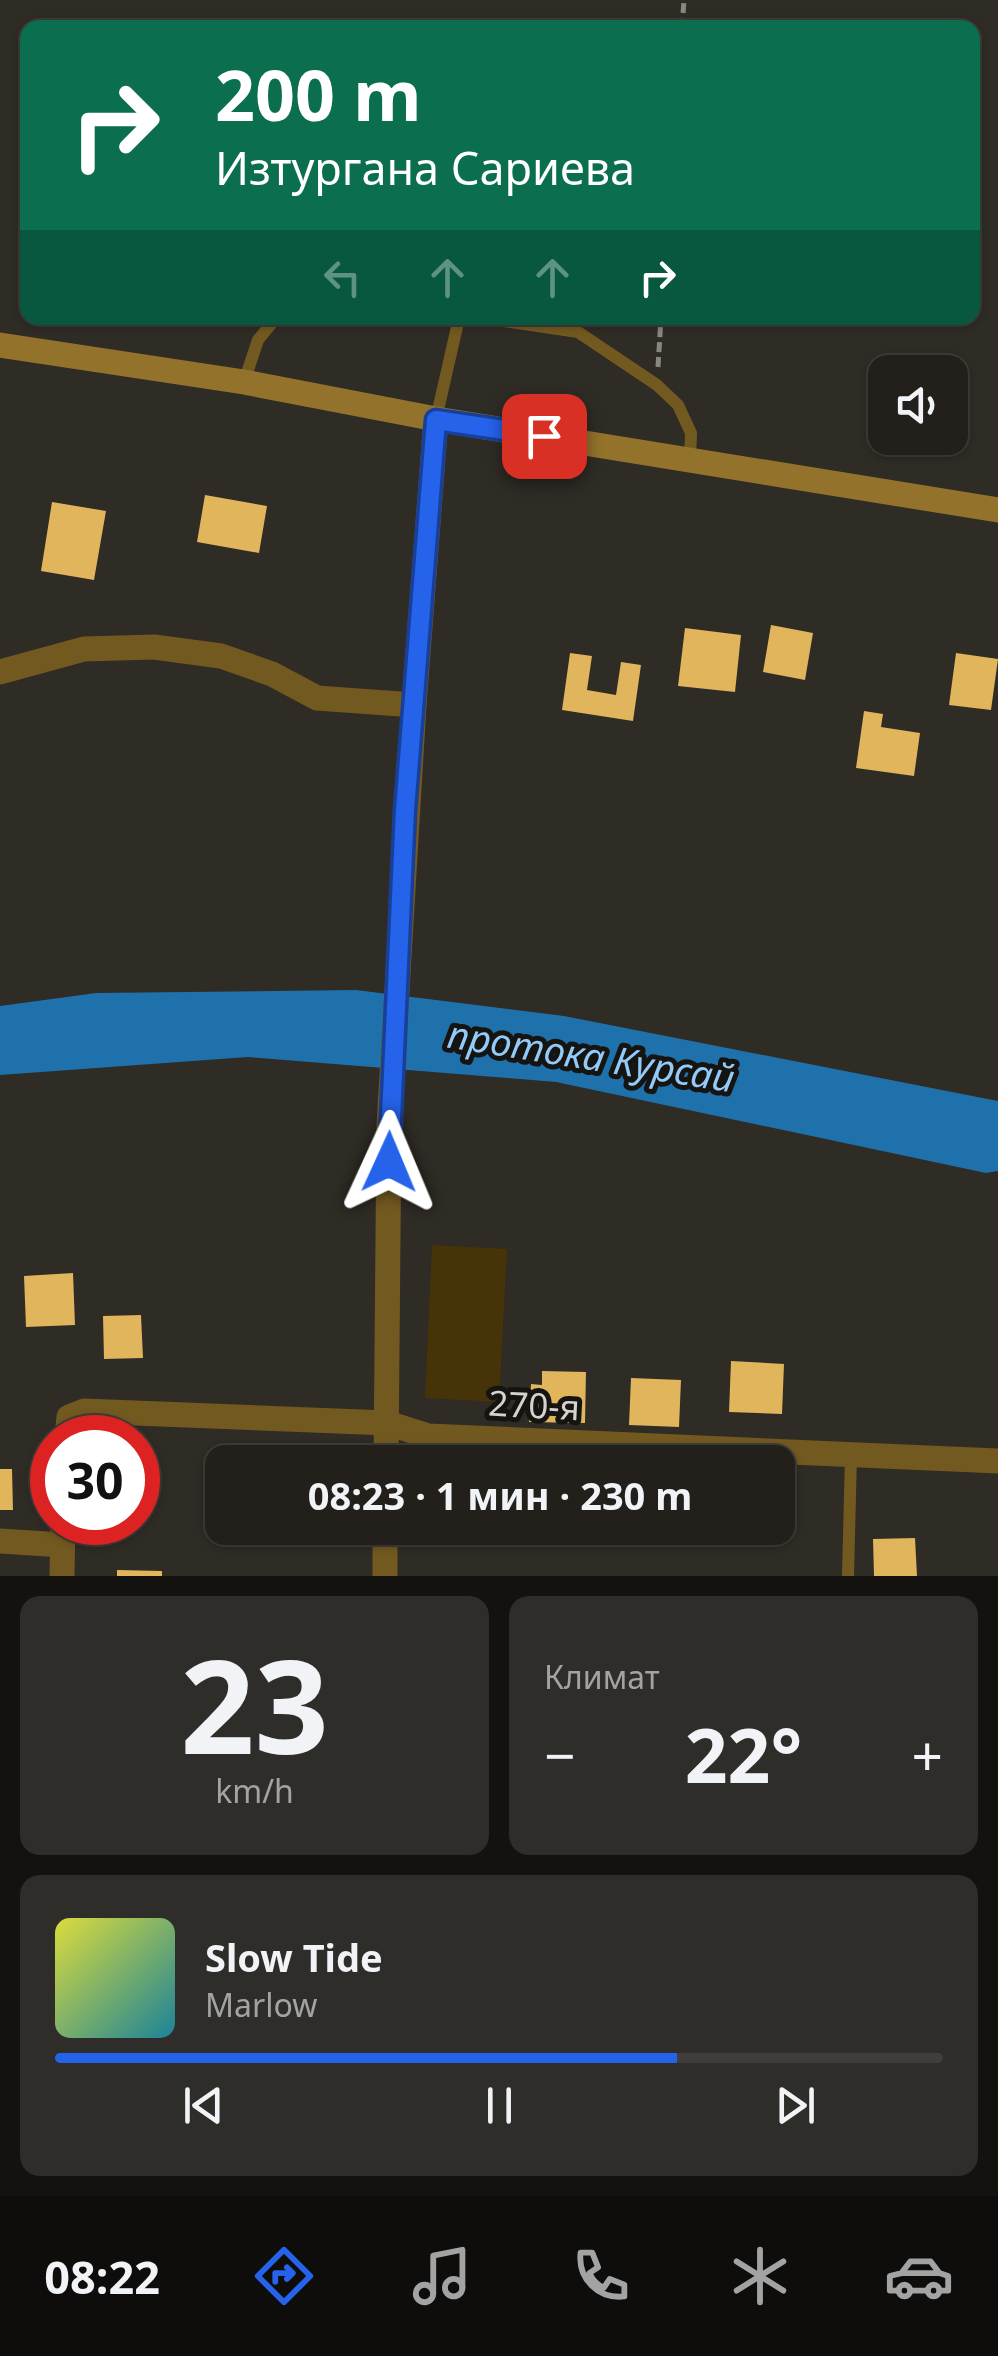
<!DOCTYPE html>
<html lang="ru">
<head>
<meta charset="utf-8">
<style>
  :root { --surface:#23201c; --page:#2f2d29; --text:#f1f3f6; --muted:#a3a3a3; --line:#403e3b; --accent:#2563eb }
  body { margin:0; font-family:"Noto Sans",sans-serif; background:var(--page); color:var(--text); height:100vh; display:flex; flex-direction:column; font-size:38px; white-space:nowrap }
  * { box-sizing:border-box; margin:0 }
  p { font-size:32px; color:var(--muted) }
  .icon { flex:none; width:55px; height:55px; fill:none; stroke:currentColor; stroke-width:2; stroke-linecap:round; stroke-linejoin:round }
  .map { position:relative; height:1576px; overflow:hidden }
  .panel { display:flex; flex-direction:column; gap:20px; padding:20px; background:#13120f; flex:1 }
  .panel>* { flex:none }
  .banner { position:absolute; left:20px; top:20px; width:960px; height:305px; border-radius:20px; box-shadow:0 2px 8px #0004,0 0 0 2px var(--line); background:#0b6e4f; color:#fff; overflow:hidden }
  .controls { position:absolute; left:868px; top:355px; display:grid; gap:20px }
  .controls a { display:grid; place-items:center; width:100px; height:100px; border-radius:20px; background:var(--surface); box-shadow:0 2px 8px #0004,0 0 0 2px var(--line); font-size:50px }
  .speed { position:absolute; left:30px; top:1415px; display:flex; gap:20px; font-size:50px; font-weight:700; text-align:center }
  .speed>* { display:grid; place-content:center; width:130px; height:130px; border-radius:50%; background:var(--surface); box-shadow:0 2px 8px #0004,0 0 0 2px var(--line); line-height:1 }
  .speed .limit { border:15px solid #d22; background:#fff; color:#111 }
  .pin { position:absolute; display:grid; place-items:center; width:85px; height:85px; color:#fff; margin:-42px; border-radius:20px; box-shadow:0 5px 15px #0006 }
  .me { position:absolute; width:110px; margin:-55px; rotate:1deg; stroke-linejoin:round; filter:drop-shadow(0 0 8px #0008) }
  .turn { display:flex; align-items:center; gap:35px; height:210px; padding:0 30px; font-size:45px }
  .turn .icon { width:130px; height:130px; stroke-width:2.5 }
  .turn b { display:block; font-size:70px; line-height:85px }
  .lanes { display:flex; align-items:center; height:95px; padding:0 30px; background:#0003; justify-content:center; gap:50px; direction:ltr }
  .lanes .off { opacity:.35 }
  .big { font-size:75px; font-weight:700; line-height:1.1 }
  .panel .card { flex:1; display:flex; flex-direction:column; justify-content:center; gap:15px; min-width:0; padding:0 35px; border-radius:20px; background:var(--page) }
  .panel .dial { align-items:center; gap:0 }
  .dial b { font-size:130px; line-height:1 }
  .song { display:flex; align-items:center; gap:30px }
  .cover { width:120px; height:120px; border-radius:15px; background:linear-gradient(135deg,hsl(60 70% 55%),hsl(190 70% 35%)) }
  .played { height:10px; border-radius:5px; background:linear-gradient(90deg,var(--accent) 70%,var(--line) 70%) }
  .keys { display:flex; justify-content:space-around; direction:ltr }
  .heat { display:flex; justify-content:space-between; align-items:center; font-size:55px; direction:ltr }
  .panel .tiles { flex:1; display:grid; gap:20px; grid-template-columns:1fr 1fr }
  .card:last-child { grid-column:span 2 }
  .trip { position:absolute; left:205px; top:1445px; width:590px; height:100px; border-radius:20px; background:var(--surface); box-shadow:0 2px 8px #0004,0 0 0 2px var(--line); font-weight:700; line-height:100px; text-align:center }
  .dock { display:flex; height:160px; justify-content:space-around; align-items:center; background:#0e0d0b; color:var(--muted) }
  .dock .icon { width:70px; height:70px }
  .dock .on { color:var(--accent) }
  .dock b { font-size:45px; color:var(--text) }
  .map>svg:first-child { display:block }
  .green { fill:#463408 }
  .water { fill:#1e71ab }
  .building { fill:#e0b55c }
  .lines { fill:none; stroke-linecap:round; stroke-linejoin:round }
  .path { stroke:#8a8782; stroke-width:5; stroke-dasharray:10 5; stroke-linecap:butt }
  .lane { stroke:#725920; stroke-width:12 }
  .street { stroke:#725920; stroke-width:25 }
  .secondary { stroke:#93732b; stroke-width:25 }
  .route-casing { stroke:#184099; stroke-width:25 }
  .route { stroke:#2563eb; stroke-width:18 }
  .labels { text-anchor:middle; stroke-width:10; stroke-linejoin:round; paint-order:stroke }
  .street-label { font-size:35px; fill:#d5d3cf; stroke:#151411 }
  .water-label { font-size:38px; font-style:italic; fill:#92cafa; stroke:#151411 }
</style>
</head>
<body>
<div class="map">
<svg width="998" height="1576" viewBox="0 0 998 1576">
  <rect width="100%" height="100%" fill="#2f2b25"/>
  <polygon class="green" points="432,1245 507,1249 499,1402 425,1398"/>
  <polygon class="water" points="356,990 564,1016 998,1101 998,1171 986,1173 556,1082 248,1057 0,1075 0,1006 96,993"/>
  <g class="building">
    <polygon points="205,495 267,506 259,553 197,542"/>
    <polygon points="52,502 106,511 94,580 41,571"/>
    <polygon points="771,625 813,633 805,680 763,672"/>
    <polygon points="685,628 741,635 735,692 678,686"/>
    <polygon points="570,653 592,656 587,690 616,695 621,662 641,665 633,721 562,710"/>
    <polygon points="956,653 998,659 991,710 949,705"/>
    <polygon points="864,711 883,714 881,727 920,733 914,776 856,768"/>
    <polygon points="73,1273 75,1325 26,1327 24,1276"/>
    <polygon points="141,1315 143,1358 104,1359 103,1316"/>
    <polygon points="731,1361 784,1364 782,1414 729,1412"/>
    <polygon points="542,1371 586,1372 585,1423 529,1422 531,1384 542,1385"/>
    <polygon points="631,1378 681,1380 679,1427 629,1425"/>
    <polygon points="0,1469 12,1469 13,1510 0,1510"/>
    <polygon points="915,1538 917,1576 874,1576 873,1539"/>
    <polygon points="117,1570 162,1571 162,1576 117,1576"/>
  </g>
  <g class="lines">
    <g class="path">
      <polyline points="682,28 684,0"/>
      <polyline points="658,367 661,318"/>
    </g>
    <g class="lane">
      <polyline points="483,318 578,332 657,385 678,405 691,433 690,459"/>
      <polyline points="244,382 258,340 276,318"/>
      <polyline points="436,419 459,318"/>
      <polyline points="848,1576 851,1455"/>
    </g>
    <g class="street">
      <polyline points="0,672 84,649 154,647 221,656 272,674 317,698 414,705 436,419"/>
      <polyline points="67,1438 69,1417 84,1411 387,1423 428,1436 998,1461"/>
      <polyline points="386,1462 389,1125 414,705"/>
      <polyline points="0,1541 62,1545"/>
      <polyline points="62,1576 63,1522"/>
      <polyline points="385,1576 385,1528"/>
    </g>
    <polyline class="secondary" points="0,345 244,382 436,419 998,510"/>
  </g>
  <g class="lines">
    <defs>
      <polyline id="route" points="389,1162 405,810 436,420 544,436"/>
    </defs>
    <use href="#route" class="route-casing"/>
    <use href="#route" class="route"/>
  </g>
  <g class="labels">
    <g class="street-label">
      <text transform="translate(534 1406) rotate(3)" y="12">270-я</text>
    </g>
    <g class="water-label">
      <text transform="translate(591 1057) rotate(9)" y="13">протока Курсай</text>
    </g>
  </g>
</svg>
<div class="controls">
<a><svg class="icon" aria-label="sound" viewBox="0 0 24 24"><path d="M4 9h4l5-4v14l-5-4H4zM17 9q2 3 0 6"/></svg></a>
</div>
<div class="speed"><div class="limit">30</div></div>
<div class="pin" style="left:544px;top:436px;background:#d93025"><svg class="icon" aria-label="arrive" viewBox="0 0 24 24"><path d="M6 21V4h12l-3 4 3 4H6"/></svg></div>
<svg class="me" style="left:389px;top:1162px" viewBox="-20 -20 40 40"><path d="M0-17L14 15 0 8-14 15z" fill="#2563eb" stroke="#fff" stroke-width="4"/></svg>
<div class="trip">08:23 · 1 мин · 230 m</div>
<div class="banner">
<div class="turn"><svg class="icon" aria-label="right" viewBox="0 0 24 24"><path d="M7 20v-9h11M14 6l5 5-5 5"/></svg><div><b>200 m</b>Изтургана Сариева</div></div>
<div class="lanes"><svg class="icon off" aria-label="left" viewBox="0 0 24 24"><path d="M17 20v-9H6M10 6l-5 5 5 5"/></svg><svg class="icon off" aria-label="ahead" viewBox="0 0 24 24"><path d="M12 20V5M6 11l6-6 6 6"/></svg><svg class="icon off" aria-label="ahead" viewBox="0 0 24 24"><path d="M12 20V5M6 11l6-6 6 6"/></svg><svg class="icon" aria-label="right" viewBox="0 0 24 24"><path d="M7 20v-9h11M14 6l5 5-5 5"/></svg></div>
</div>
</div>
<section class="panel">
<div class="tiles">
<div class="card dial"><b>23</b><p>km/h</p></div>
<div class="card"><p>Климат</p>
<div class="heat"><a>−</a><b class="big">22°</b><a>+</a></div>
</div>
<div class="card">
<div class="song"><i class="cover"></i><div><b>Slow Tide</b><p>Marlow</p></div></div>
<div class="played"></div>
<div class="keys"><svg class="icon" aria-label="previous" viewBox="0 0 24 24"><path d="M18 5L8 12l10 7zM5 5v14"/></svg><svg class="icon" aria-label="pause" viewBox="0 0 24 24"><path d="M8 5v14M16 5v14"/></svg><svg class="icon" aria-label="next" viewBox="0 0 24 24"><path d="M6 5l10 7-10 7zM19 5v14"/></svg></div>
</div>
</div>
</section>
<nav class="dock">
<b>08:22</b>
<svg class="icon on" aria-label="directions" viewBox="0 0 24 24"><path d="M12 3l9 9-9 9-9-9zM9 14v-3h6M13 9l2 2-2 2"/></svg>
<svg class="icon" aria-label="music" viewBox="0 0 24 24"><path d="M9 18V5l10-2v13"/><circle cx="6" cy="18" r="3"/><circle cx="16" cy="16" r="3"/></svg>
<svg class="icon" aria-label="phone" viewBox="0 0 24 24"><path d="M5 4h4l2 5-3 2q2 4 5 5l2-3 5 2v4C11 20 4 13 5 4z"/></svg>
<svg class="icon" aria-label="climate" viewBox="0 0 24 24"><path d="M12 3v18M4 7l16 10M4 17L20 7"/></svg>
<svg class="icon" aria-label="car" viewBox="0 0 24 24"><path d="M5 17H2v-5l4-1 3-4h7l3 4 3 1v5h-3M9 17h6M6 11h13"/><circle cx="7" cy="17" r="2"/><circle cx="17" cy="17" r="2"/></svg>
</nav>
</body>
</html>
